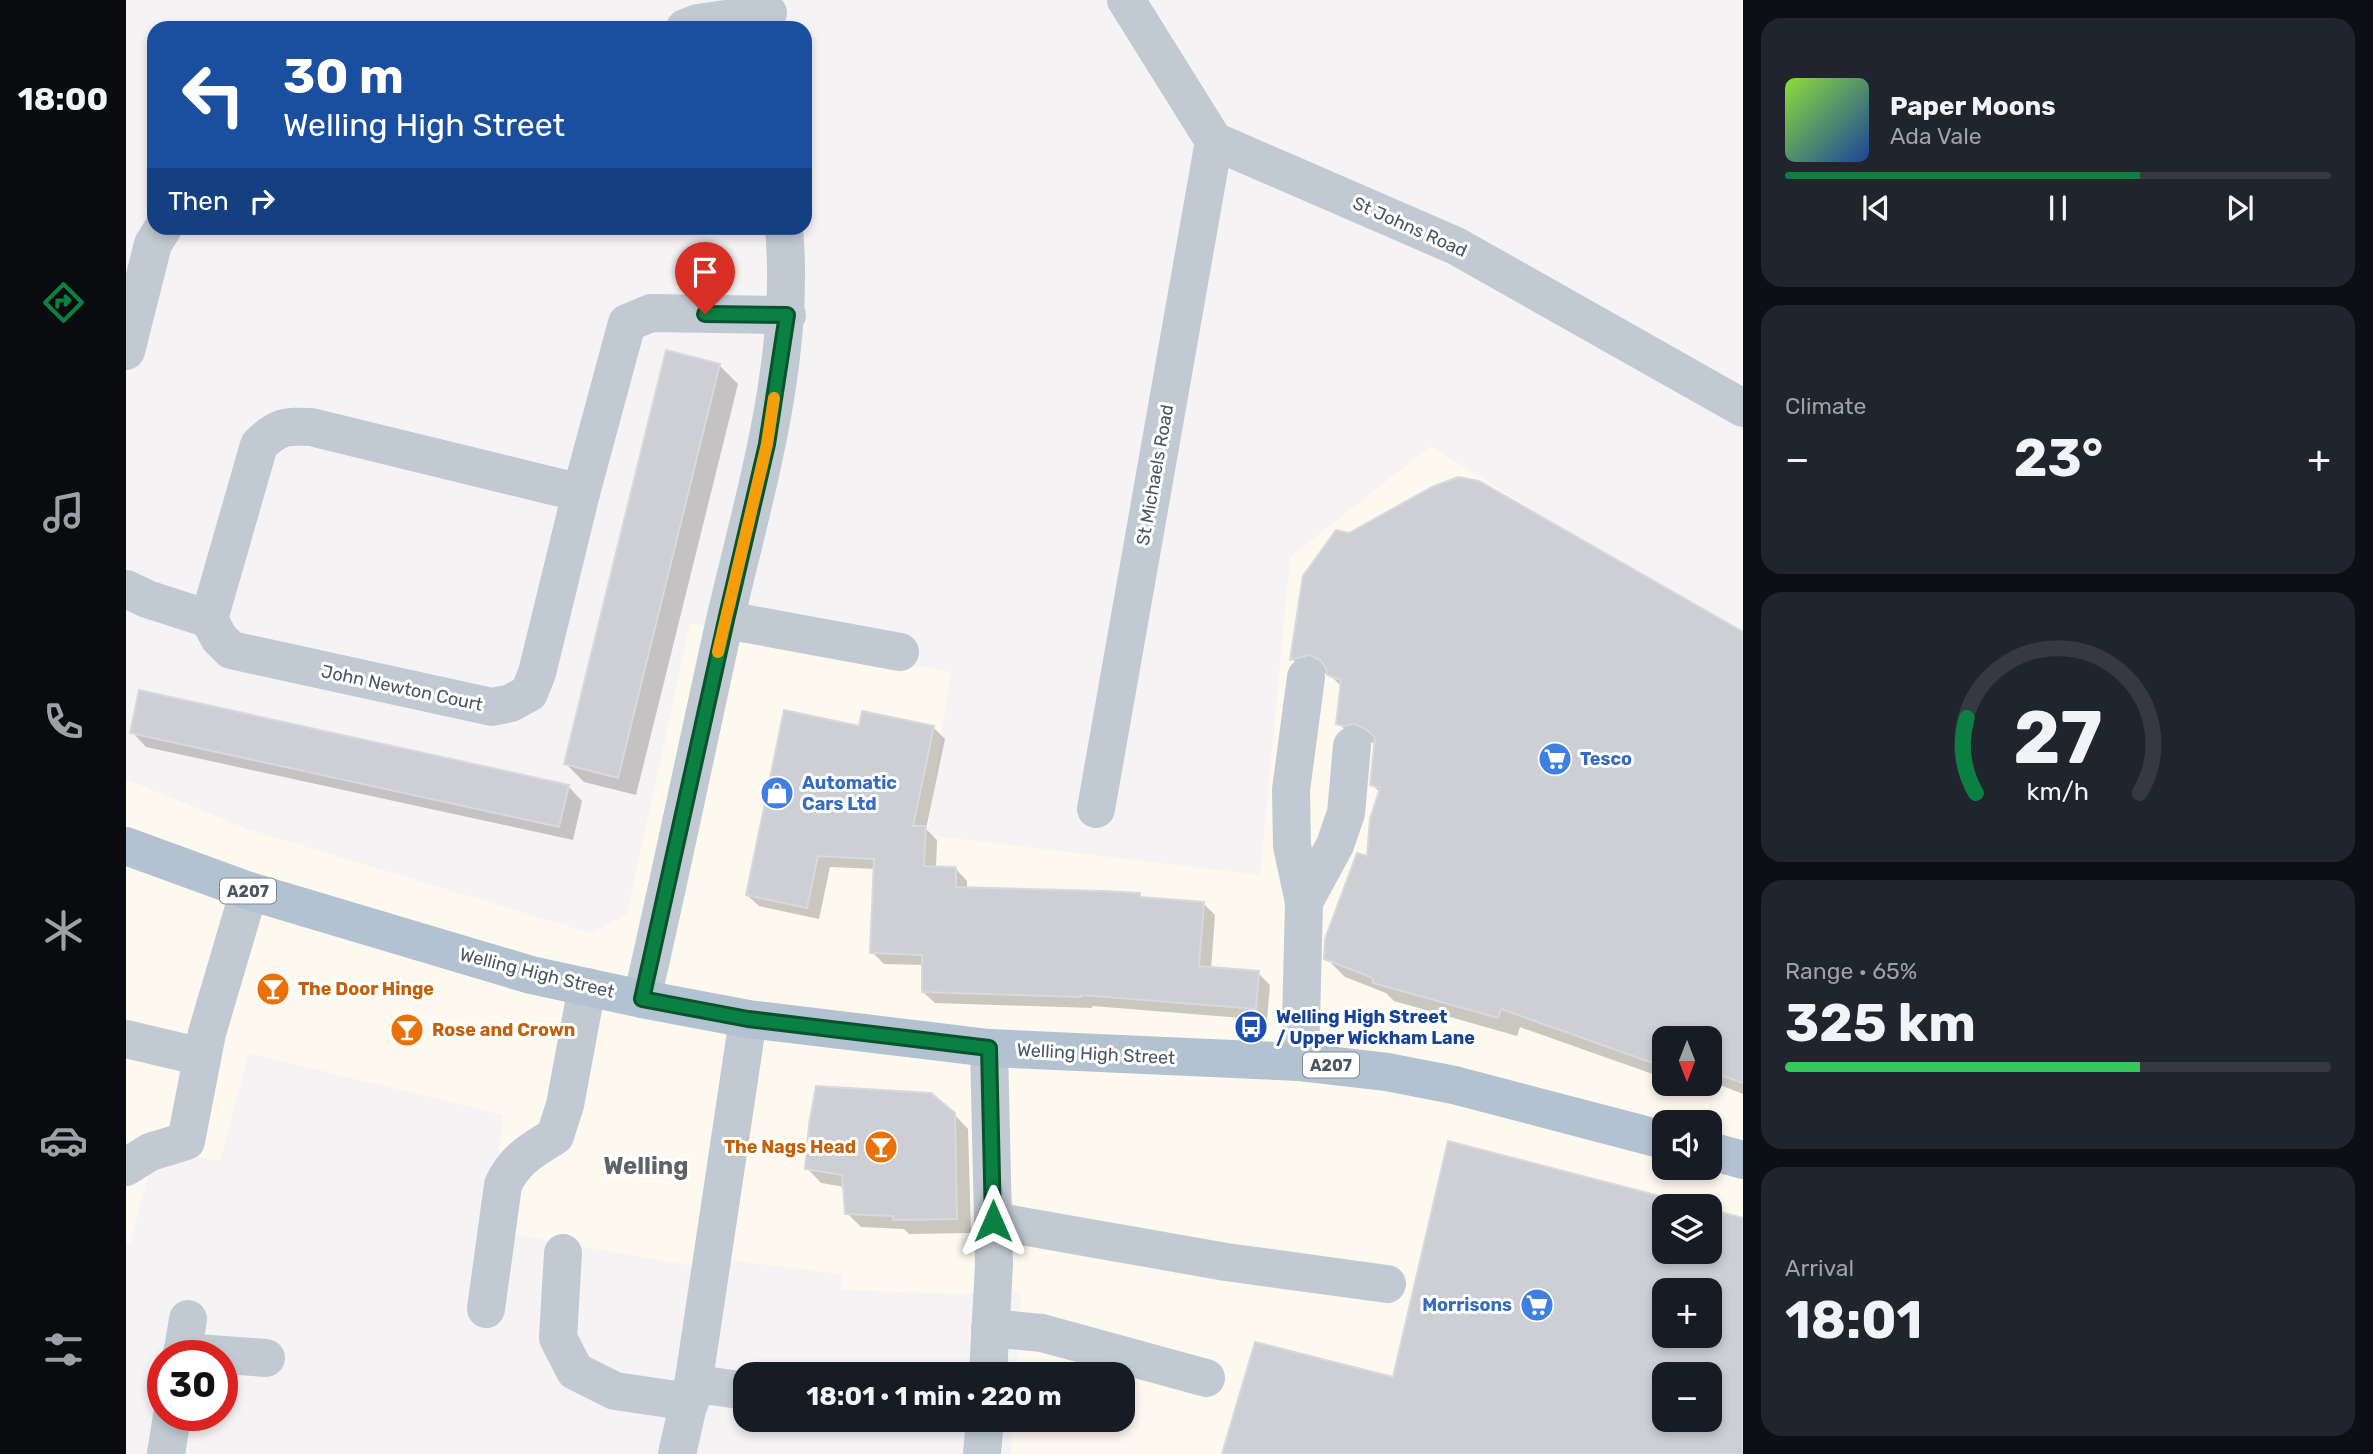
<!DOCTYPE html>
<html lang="en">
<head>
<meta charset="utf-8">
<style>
  :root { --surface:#171b24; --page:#20242c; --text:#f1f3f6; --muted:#9ea1a6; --line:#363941; --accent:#0b8043 }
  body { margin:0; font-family:Rubik,sans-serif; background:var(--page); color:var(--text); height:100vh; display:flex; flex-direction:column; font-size:26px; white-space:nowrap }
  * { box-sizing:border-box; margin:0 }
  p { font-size:23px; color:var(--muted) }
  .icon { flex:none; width:38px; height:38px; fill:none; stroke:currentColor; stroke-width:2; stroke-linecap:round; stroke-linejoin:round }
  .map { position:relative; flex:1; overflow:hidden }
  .drawer { display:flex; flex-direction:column; gap:18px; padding:18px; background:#0d0f14; width:630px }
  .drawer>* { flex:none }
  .banner { position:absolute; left:21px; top:21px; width:665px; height:214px; border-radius:21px; box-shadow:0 4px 10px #0003; background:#1a4fa0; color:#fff; overflow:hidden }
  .needle { width:46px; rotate:180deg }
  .controls { position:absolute; left:1526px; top:1026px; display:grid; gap:14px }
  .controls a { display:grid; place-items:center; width:70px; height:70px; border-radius:14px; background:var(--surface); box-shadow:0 4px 10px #0003; font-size:35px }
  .speed { position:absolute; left:21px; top:1340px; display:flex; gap:14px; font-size:35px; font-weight:700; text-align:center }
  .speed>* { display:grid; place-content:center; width:91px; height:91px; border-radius:50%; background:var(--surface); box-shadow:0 4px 10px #0003; line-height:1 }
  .speed .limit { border:10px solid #d22; background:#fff; color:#111 }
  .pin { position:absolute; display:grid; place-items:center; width:60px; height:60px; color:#fff; margin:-72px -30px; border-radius:50% 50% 50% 0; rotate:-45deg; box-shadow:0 0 7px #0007 }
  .pin .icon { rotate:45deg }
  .me { position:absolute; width:77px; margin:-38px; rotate:0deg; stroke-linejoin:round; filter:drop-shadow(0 0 5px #0008) }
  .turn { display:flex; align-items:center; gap:24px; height:147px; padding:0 21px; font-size:32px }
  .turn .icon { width:91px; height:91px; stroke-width:2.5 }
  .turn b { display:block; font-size:49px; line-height:60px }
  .then { display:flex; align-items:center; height:66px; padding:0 21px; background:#0003; gap:14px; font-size:26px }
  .big { font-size:52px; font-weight:700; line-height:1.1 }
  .drawer .widget { flex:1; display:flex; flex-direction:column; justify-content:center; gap:10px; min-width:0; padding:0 24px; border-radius:21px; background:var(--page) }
  .drawer .dial { align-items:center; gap:0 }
  .dial svg { height:182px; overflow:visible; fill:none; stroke:var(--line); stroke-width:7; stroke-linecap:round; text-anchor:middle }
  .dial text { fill:var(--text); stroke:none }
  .song { display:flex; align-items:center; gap:21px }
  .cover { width:84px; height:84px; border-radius:10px; background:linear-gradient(135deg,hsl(90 70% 55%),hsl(220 70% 35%)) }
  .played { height:7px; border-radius:4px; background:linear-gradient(90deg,var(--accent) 65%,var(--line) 65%) }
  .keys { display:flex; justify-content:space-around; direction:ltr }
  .heat { display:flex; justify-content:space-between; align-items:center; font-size:38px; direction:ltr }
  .charge { height:10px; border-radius:5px; background:linear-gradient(90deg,#34c759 65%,var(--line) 0) }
  .trip { position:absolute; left:607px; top:1362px; width:402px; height:70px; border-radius:21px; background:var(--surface); box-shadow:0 4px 10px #0003; font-weight:700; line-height:70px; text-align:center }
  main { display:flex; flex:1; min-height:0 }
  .tab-bar { display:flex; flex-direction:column; width:126px; justify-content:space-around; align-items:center; background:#090b0e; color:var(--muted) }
  .tab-bar .icon { width:49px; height:49px }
  .tab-bar .current { color:var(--accent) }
  .tab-bar b { font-size:32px; color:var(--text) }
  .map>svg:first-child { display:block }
  .commercial { fill:#fdf9ef; fill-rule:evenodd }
  .shadow { fill:#0003; fill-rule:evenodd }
  .building { fill:#cdcfd5; stroke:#d7d9de; stroke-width:2; fill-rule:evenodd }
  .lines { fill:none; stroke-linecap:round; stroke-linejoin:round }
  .minor { stroke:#c1cad2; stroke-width:38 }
  .major { stroke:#b3c2d1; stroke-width:38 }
  .route-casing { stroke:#07532c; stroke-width:18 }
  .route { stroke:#0b8043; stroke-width:12 }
  .slow { stroke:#f59e0b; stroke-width:12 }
  .labels { text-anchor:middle; stroke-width:6; stroke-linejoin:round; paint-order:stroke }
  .shield { fill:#fff; stroke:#808990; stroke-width:2 }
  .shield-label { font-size:16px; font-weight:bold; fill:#4a5661 }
  .street-label { font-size:18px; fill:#4a5661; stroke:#fff }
  .shop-label { font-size:18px; font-weight:bold; fill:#366cbe; stroke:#fff; text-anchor:start }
  .food-label { font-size:18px; font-weight:bold; fill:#c56008; stroke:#fff; text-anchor:start }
  .transit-label { font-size:18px; font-weight:bold; fill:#164399; stroke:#fff; text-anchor:start }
  .district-label { font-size:24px; font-weight:bold; fill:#5f6368; stroke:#fff }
</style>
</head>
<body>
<main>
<nav class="tab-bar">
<b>18:00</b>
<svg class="icon current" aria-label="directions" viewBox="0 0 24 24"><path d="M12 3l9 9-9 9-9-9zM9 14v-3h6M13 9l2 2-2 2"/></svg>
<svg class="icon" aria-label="music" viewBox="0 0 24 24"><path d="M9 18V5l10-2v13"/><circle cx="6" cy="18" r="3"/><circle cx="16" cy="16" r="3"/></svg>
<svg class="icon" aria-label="phone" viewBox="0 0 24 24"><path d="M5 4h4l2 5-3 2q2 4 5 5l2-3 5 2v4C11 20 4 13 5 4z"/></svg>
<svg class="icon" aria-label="climate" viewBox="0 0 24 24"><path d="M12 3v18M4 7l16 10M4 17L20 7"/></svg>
<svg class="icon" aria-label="car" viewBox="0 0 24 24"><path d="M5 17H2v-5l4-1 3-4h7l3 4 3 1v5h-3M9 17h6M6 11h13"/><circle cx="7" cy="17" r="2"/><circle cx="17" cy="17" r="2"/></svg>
<svg class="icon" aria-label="filters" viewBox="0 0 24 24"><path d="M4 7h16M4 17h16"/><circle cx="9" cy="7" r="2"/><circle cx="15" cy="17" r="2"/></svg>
</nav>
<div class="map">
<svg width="1617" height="1454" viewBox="0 0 1617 1454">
  <rect width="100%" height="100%" fill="#f5f3f3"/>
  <path class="commercial" d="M1305,446L1617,642V1454H885L887,1419H998V1374H890L895,1293L830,1294L715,1290V1274L586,1258L567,1266L364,1230L377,1115L123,1053L94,1161L52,1153L40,1168L25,1165L4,1244L0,1243V779L121,829L465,933L501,914L564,623L825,672L801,835L1134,875L1164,557ZM1538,1038H1584V1083H1538ZM1538,1122H1584V1167H1538ZM1538,1206H1584V1251H1538ZM1538,1290H1584V1335H1538ZM1538,1374H1584V1419H1538Z"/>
  <g class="shadow">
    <polygon points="593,365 612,384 510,795 458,782 440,764"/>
    <polygon points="1179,576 1617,634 1617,1094 1586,1082 1583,1094 1554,1083 1584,1083 1584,1038 1538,1038 1538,1078 1394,1027 1391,1036 1268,1001 1260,993 1219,977 1200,958 1242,858 1255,793 1246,785 1250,742 1237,744 1231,742 1212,723 1216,687 1202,673 1185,678 1166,659"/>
    <polygon points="807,727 819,739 800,829 811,840 810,868 830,869 841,881 841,889 1013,895 1017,899 1077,903 1089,915 1085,969 1132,973 1144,985 1141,1020 966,1006 966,1008 809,1003 797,992 798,965 758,964 746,952 749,869 704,867 693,919 633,906 621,895 734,729"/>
    <polygon points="6,732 442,786 456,801 447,840 20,747"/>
    <polygon points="828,1114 842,1129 845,1233 783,1234 778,1229 735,1227 721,1213 719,1187 695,1183 681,1168"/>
    <path d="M1538,1206V1251H1584V1211L1617,1220V1454H1097L1269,1380ZM1538,1290H1584V1335H1538ZM1538,1374H1584V1419H1538Z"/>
  </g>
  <g class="building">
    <polygon points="540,350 594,364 492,778 438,764"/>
    <polygon points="1332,477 1353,481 1617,632 1617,1083 1584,1071 1584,1038 1538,1038 1538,1067 1375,1009 1372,1018 1247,983 1247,978 1198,959 1199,939 1231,853 1241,856 1244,819 1254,788 1244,785 1249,737 1238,728 1229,724 1217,726 1210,724 1215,680 1201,675 1200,668 1194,660 1184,655 1164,660 1177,576 1210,530 1223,533 1306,487"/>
    <polygon points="13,690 443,785 433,827 4,733"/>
    <polygon points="658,710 733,726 736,711 808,726 787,826 800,826 798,866 830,867 830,887 977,891 1014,893 1014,897 1078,902 1073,966 1133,971 1130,1009 955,995 955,997 796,992 796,955 744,953 748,859 692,856 681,908 620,895"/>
    <polygon points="690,1086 805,1093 829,1113 831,1219 767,1220 767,1216 719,1214 716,1175 679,1169 683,1125"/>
    <path d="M1322,1141L1572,1206H1538V1251H1584V1209L1617,1218V1454H1096L1129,1342L1267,1377ZM1538,1290H1584V1335H1538ZM1538,1374H1584V1419H1538Z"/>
  </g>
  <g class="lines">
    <g class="minor">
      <polyline points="1000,0 1088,141 1330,246 1617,408"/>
      <polyline points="559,28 572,23 642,13"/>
      <polyline points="0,351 27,244 37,228"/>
      <polyline points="0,589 21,599 83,619 93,638 105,650 366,707 385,703 403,693 411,673 455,493 501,323 525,313 661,315"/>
      <path d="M83,619L133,445C152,426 160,426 185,427L455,493"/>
      <polyline points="600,620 774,652"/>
      <polyline points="970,809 1088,141"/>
      <polyline points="1178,902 1209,845 1220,813 1226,746"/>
      <path d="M516,999C545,873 571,746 599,620C629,492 670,360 658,228"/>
      <polyline points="0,1039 76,1057"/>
      <polyline points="1174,1062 1178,902 1166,846 1165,790 1180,677"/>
      <polyline points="0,1167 24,1152 60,1141 81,1033 123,891"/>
      <polyline points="867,1221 1100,1262 1261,1284"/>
      <polyline points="437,1253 432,1338 449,1371 489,1391 564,1402"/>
      <path d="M360,1309L377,1185C388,1160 406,1150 429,1136L439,1105L461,987"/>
      <polyline points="864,1328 916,1333 1080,1378"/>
      <polyline points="56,1352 140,1358"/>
      <polyline points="56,1356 62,1319"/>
      <polyline points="862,1374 868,1265 863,1048"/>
      <polyline points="568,1379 578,1385 620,1391"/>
      <polyline points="40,1454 46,1416"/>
      <polyline points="551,1454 568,1379 622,1019"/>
      <polyline points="856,1454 859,1419"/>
    </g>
    <g class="major">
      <polyline points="0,846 123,891 405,975 516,999 622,1019 863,1048 1174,1062 1261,1072 1328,1085 1538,1140"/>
      <polyline points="1584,1151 1617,1160"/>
    </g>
  </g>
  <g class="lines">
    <defs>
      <polyline id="route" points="579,314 661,315 641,444 600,620 516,999 622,1019 863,1048 867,1221"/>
    </defs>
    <use href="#route" class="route-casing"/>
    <use href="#route" class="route"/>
    <polyline class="slow" points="592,652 641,444 648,398"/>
  </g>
  <defs>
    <symbol id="supermarket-disc" viewBox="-11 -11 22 22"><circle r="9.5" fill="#3f7fe0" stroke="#fff"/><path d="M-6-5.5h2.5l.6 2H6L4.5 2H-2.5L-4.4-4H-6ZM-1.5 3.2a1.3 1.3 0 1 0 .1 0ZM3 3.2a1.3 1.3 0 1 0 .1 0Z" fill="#fff"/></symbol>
    <symbol id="shop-disc" viewBox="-11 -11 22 22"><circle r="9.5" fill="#3f7fe0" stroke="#fff"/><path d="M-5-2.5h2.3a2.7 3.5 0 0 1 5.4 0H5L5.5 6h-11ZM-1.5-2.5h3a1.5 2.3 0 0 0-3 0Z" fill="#fff"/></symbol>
    <symbol id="bar-disc" viewBox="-11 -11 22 22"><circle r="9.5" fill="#e8710a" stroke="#fff"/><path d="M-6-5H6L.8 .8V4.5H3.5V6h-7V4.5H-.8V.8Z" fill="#fff"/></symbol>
    <symbol id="bus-disc" viewBox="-11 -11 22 22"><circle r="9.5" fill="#1a4fb4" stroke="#fff"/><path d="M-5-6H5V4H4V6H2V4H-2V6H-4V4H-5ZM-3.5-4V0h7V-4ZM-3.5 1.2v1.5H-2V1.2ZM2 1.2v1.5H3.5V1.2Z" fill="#fff"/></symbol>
  </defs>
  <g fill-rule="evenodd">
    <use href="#supermarket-disc" x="1410" y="740" width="38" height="38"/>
    <use href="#shop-disc" x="632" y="774" width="38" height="38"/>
    <use href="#bar-disc" x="128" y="970" width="38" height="38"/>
    <use href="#bus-disc" x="1106" y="1008" width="38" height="38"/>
    <use href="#bar-disc" x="262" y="1011" width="38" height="38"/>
    <use href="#bar-disc" x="736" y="1128" width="38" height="38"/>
    <use href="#supermarket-disc" x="1392" y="1286" width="38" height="38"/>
  </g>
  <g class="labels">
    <g class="shield">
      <rect x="94" y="878.5" width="56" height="25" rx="5"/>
      <rect x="1177" y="1052.5" width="56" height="25" rx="5"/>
    </g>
    <g class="shield-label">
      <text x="122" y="897">A207</text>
      <text x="1205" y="1071">A207</text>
    </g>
    <g class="street-label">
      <text transform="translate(1284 227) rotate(24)" y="6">St Johns Road</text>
      <text transform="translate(1029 475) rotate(-80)" y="6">St Michaels Road</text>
      <text transform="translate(276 688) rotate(12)" y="6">John Newton Court</text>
      <text transform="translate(411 973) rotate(14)" y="6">Welling High Street</text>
      <text transform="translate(970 1054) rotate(3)" y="6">Welling High Street</text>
    </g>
    <g class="shop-label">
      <text x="1454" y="765">Tesco</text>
      <text x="676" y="789">Automatic<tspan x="676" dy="21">Cars Ltd</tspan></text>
      <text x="1386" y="1311" text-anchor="end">Morrisons</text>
    </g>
    <g class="food-label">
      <text x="172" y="995">The Door Hinge</text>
      <text x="306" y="1036">Rose and Crown</text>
      <text x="730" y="1153" text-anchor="end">The Nags Head</text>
    </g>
    <g class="transit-label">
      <text x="1150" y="1023">Welling High Street<tspan x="1150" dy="21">/ Upper Wickham Lane</tspan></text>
    </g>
    <g class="district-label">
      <text x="520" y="1174">Welling</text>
    </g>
  </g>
</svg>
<div class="controls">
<a><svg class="needle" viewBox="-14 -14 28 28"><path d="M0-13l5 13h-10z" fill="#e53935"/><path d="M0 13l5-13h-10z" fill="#9ea1a6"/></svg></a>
<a><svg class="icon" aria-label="sound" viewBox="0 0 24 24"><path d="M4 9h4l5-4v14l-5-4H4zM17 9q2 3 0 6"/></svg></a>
<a><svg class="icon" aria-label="layers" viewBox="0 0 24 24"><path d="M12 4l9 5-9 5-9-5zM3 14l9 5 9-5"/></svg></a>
<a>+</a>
<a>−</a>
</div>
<div class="speed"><div class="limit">30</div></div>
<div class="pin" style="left:579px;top:314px;background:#d93025"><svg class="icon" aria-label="arrive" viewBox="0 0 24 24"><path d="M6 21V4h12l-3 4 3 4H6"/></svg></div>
<svg class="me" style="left:867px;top:1221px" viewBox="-20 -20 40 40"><path d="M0-17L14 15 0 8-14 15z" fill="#0b8043" stroke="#fff" stroke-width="4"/></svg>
<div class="trip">18:01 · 1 min · 220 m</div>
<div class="banner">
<div class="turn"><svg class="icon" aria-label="left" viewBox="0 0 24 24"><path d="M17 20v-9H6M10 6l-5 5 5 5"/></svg><div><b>30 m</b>Welling High Street</div></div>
<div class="then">Then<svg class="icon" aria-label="right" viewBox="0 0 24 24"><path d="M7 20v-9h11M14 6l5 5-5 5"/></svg></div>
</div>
</div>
<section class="drawer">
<div class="widget">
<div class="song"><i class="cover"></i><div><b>Paper Moons</b><p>Ada Vale</p></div></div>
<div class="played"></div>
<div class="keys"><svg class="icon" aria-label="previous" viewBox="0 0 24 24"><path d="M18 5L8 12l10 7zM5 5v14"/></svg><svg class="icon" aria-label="pause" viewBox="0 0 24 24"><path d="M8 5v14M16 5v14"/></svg><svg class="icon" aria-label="next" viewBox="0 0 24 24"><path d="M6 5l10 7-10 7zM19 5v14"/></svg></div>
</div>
<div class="widget"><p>Climate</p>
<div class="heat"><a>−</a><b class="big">23°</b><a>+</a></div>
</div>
<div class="widget dial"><svg viewBox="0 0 100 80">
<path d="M14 69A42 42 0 1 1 86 69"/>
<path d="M14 69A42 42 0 0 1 10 36" stroke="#0b8043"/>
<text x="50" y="56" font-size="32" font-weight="700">27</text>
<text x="50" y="72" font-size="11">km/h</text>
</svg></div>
<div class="widget"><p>Range · 65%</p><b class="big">325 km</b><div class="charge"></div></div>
<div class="widget"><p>Arrival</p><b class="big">18:01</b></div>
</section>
</main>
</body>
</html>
